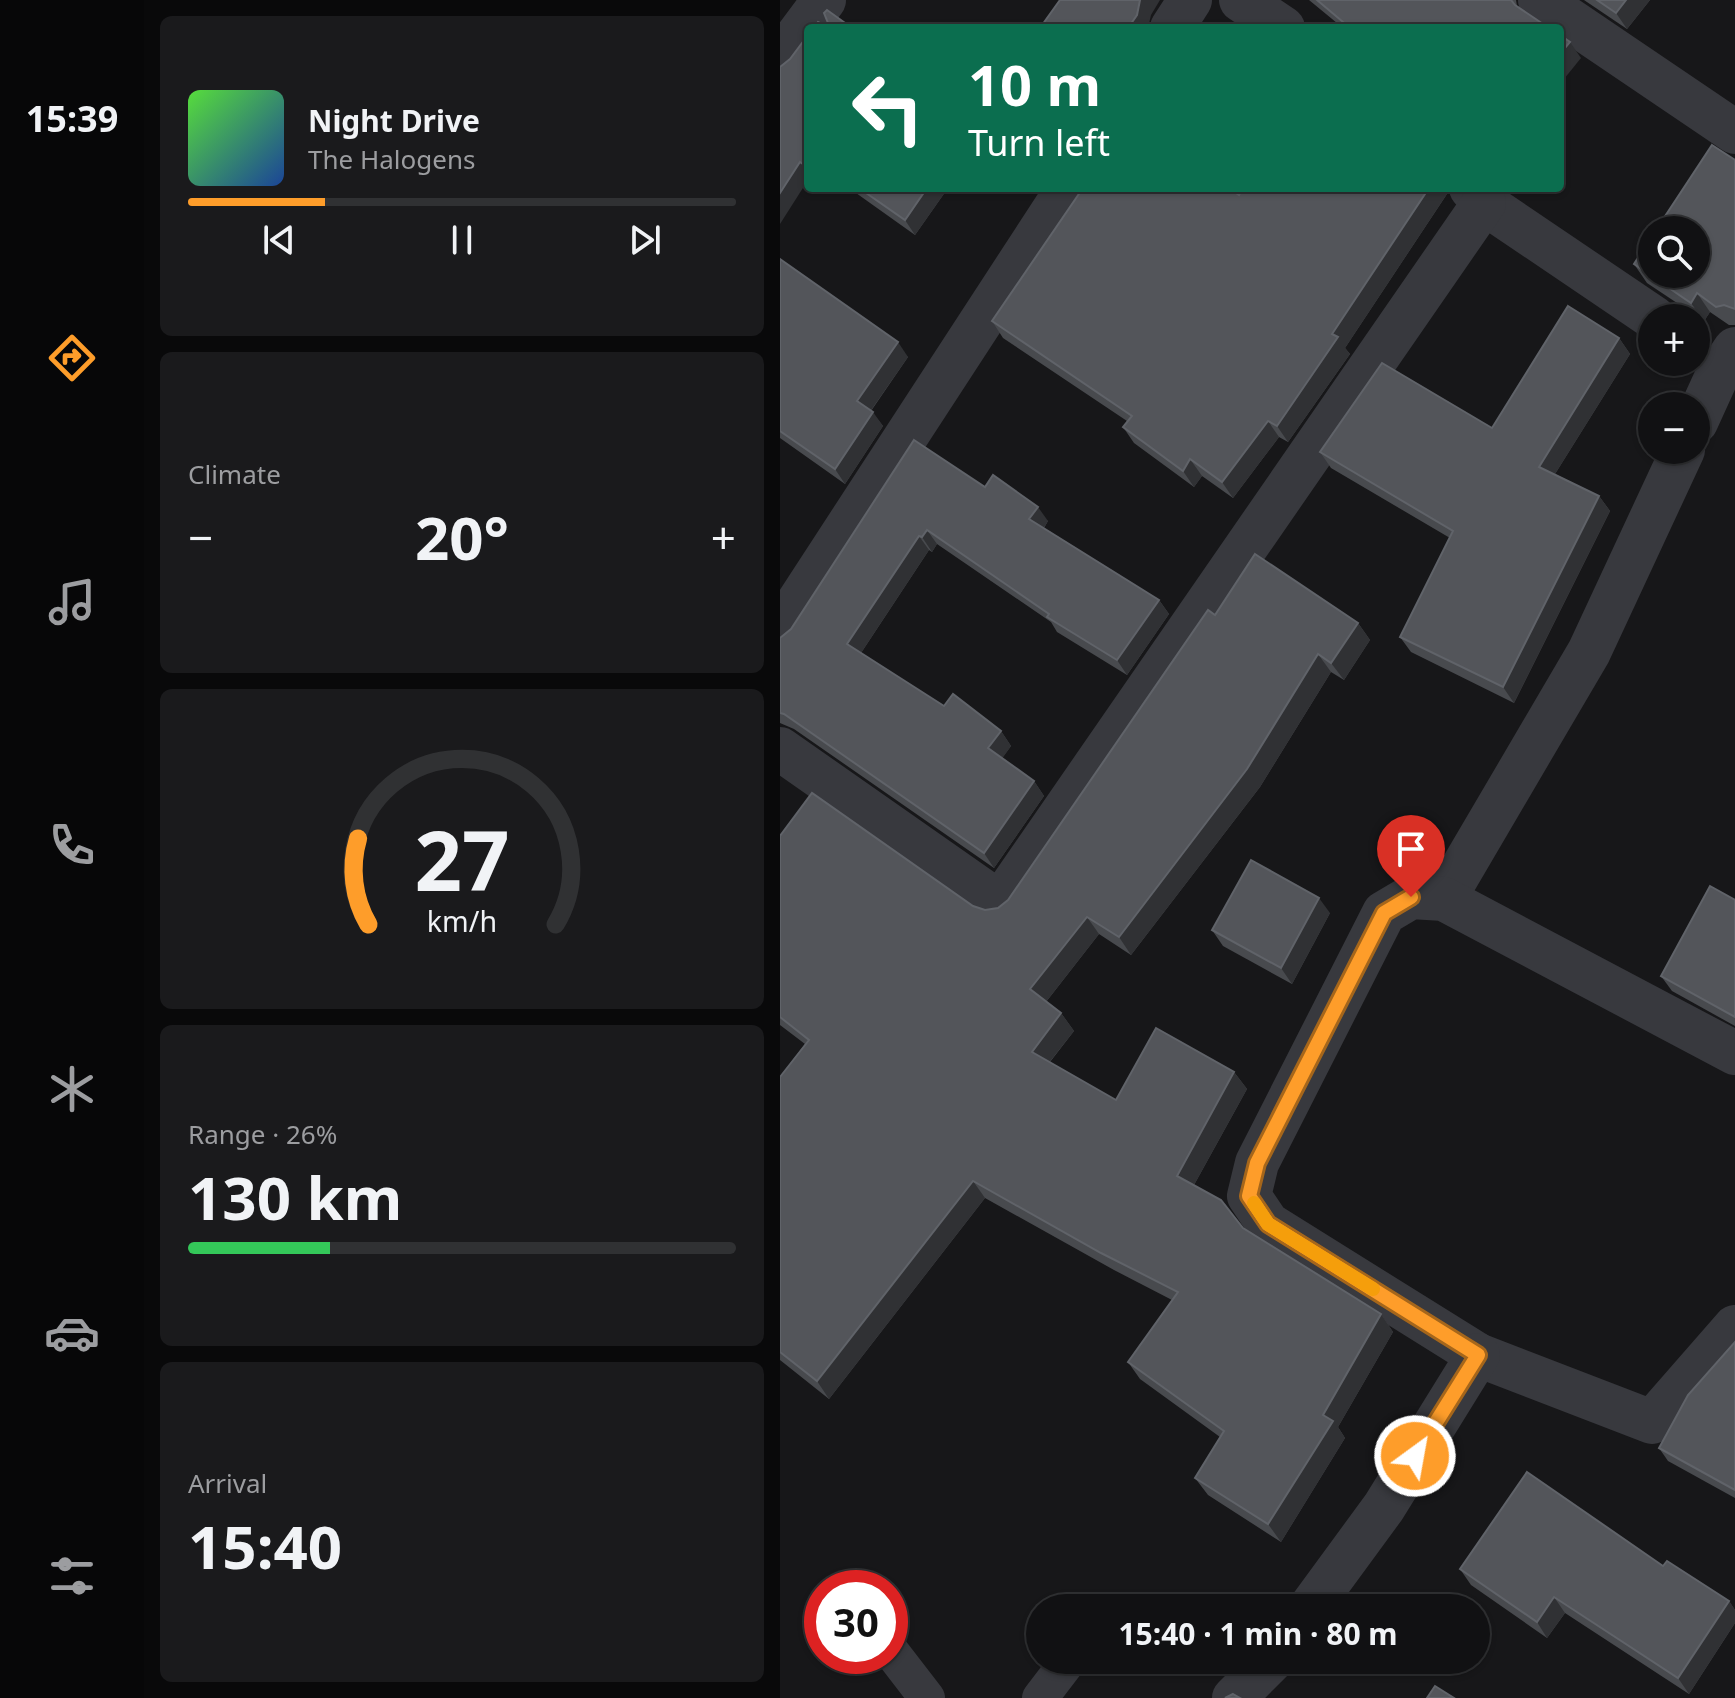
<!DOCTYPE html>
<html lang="en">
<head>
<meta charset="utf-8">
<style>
  :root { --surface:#111113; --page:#1a1a1c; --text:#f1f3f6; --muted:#9c9da0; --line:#303133; --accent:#fe9d2a }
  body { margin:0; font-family:"Noto Sans",sans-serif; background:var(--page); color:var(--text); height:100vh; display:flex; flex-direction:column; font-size:30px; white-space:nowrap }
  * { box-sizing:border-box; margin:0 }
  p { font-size:26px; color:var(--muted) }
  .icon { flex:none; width:44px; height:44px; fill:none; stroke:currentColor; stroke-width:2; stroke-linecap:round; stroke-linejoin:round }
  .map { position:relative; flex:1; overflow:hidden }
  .sheet { display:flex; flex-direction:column; gap:16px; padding:16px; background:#09090a; width:636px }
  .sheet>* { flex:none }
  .guide { position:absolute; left:24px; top:24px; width:760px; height:168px; border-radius:8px; box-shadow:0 2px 6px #0004,0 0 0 2px var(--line); background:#0b6e4f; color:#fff; overflow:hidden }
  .tools { position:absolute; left:858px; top:216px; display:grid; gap:16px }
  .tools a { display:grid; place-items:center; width:72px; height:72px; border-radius:50%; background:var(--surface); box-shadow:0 2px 6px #0004,0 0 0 2px var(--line); font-size:40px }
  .speed { position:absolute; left:24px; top:1570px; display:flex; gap:16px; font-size:40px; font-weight:700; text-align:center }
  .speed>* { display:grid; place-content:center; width:104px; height:104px; border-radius:50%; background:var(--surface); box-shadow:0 2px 6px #0004,0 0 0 2px var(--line); line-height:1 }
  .speed .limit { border:12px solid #d22; background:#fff; color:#111 }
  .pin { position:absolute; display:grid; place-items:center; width:68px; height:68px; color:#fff; margin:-82px -34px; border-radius:50% 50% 50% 0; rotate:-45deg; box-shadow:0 0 8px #0007 }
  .pin .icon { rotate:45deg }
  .me { position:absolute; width:88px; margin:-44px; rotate:32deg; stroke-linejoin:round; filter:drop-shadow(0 0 6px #0008) }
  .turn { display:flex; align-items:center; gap:28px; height:168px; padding:0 32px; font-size:36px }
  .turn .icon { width:104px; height:104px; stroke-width:2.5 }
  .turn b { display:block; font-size:56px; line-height:68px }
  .big { font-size:60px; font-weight:700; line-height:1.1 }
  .sheet .tile { flex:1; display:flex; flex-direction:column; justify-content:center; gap:12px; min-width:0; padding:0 28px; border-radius:12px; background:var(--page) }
  .sheet .dial { align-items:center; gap:0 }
  .dial svg { height:208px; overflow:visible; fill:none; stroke:var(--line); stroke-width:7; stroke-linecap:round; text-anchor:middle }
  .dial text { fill:var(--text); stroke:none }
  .song { display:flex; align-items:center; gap:24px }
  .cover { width:96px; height:96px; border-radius:12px; background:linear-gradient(135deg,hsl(110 70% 55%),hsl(220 70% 35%)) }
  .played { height:8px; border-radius:4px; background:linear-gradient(90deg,var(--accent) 25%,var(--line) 25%) }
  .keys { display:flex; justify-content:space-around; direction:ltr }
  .heat { display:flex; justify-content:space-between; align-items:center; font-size:44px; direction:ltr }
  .charge { height:12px; border-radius:6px; background:linear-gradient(90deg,#34c759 26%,var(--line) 0) }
  .trip { position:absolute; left:246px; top:1594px; width:464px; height:80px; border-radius:40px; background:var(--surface); box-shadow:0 2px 6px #0004,0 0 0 2px var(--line); font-weight:700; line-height:80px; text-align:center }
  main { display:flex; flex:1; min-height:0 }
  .tabs { display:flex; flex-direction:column; width:144px; justify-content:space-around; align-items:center; background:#070708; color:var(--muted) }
  .tabs .icon { width:56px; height:56px }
  .tabs .active { color:var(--accent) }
  .tabs b { font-size:36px; color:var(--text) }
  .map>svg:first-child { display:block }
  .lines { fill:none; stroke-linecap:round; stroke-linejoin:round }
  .lane { stroke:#38393e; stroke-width:36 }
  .street { stroke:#38393e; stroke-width:44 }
  .wall { fill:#484a4e }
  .shaded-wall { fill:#303134 }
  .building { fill:#53555a; stroke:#606369; stroke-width:2 }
  .route-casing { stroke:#a5661b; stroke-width:20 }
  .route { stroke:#fe9d2a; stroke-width:14 }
  .slow { stroke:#f59e0b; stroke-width:14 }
</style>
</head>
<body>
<main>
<nav class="tabs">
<b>15:39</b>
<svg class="icon active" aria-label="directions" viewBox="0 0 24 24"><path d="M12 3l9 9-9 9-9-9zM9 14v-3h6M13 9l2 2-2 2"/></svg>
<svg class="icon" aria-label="music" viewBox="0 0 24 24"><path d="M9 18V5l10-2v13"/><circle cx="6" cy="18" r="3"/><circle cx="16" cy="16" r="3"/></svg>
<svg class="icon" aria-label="phone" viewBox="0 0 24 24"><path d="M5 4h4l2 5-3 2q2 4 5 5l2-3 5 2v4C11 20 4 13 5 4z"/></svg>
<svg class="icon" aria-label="climate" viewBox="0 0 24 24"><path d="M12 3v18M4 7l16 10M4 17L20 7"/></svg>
<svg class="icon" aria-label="car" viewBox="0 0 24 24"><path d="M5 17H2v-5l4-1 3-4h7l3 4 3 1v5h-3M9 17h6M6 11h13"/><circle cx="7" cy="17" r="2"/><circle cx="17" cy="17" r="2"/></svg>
<svg class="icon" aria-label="filters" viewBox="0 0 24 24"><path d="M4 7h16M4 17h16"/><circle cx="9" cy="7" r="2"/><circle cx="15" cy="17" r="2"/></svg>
</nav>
<section class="sheet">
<div class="tile">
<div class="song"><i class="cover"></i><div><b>Night Drive</b><p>The Halogens</p></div></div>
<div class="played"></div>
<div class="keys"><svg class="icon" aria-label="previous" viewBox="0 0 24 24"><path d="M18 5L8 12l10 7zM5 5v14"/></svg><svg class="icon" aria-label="pause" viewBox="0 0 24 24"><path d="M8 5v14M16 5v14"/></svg><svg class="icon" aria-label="next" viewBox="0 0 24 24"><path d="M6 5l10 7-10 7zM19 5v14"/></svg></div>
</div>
<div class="tile"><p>Climate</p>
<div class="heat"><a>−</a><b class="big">20°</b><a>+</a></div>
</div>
<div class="tile dial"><svg viewBox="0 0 100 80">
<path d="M14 69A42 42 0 1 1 86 69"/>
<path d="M14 69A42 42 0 0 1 10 36" stroke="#fe9d2a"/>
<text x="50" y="56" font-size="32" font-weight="700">27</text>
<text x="50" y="72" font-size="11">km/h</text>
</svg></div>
<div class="tile"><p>Range · 26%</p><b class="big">130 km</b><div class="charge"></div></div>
<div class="tile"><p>Arrival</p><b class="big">15:40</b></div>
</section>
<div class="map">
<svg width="955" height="1698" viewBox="0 0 955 1698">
  <rect width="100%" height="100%" fill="#171719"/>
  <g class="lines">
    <g class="lane">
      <polyline points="110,1650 147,1698"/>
      <polyline points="260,1698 289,1660"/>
    </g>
    <g class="street">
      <polyline points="461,0 503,28"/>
      <polyline points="760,0 955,132"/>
      <polyline points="392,28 410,0"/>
      <polyline points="0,59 44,0"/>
      <polyline points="691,188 704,203 874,318"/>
      <polyline points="916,422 937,376 955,349"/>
      <polyline points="0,630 288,188"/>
      <polyline points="0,749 220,903 704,203"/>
      <polyline points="664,899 809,652 903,450"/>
      <polyline points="955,1053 664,899 631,897 604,913 477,1163 469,1196 488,1224 698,1355 872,1422 955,1327"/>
      <polyline points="530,1608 604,1507 698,1355"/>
      <polyline points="454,1698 492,1660"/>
    </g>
  </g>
  <g class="wall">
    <polygon points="529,0 736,0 737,6 769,28 563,28"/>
    <polygon points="804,0 870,0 847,29"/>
    <polygon points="955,160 955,325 949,325 930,312 924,321 867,283 854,264"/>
    <polygon points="69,188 168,188 135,235"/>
    <polygon points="667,194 565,348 570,354 508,442 499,437 453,498 422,476 414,487 354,443 343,427 347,421 223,338 212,321 459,195"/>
    <polygon points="0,259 128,357 91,411 103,426 65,484 0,438"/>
    <polygon points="839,338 850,354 775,474 819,496 830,511 734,703 631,652 620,637 670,538 551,468 540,452 712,428"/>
    <polygon points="205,487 268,521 264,528 379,600 389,614 347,675 277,632 271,622 157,544 152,552 149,550 81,653 164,706 221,731 231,746 222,758 254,781 264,796 214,868 14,729 0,723 0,638"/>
    <polygon points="435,615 578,623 590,640 564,680 551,672 480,787 351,955 319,934 266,1002 281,1013 294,1031 270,1062 336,1100 454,1072 467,1089 414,1185 463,1228 601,1314 613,1332 558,1427 565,1438 501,1542 428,1495 415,1478 440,1437 360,1379 348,1362 392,1300 334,1270 205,1198 49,1399 0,1360 0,1077 25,1044 0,1025 0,836 205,910 218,908 228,900"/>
    <polygon points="955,900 955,1026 892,991 881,976"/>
    <polygon points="550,913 512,984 443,946 432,930"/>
    <polygon points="955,1342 955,1498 888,1461 879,1448"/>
    <polygon points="883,1566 949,1601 955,1610 955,1623 909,1694 785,1613 767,1638 691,1585 680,1569"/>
  </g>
  <g class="shaded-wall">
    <polygon points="360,0 380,0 371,15 368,28 348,28"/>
    <polygon points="846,0 870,0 847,29 836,13"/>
    <polygon points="790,42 801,58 780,84 780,54"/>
    <polygon points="20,162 28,174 28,180 0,224 0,193"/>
    <polygon points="147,188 168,188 135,235 125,220"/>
    <polygon points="649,188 667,188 667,194 565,348 570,354 508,442 497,426 552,334"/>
    <polygon points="917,293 930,312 924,321 911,303"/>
    <polygon points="839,338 850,354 770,482 759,467"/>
    <polygon points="118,342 128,357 87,416 77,401"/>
    <polygon points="93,412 103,426 65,484 55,469"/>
    <polygon points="488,421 499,437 453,498 442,482"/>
    <polygon points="410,459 422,476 414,487 403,471"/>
    <polygon points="819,496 830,511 734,703 723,687"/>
    <polygon points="258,507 268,521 260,534 249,519"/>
    <polygon points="147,530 157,544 152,552 142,537"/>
    <polygon points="139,536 149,550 77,659 67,644"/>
    <polygon points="379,600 389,614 347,675 337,660"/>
    <polygon points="578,623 590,640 564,680 551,663"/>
    <polygon points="538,654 551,672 480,787 351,955 339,937"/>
    <polygon points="221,731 231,746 219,763 208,748"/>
    <polygon points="254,781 264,796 214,868 204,853"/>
    <polygon points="539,898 550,913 512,984 501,968"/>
    <polygon points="307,917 319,934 262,1007 250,989"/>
    <polygon points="281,1013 294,1031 264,1069 252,1052"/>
    <polygon points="454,1072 467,1089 409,1194 397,1176"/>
    <polygon points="193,1181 205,1198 49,1399 37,1381"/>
    <polygon points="601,1314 613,1332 558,1427 565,1438 501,1542 488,1524 543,1415"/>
    <polygon points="774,1597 785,1613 767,1638 757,1622"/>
    <polygon points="949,1601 955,1610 955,1623 909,1694 898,1678"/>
  </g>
  <g class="building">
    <polygon points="280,0 360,0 357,15 348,28 260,28"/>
    <polygon points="537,0 731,0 735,5 769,28 568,28 569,27"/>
    <polygon points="817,0 846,0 836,13"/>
    <polygon points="47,10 72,28 33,28 38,22 50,28 44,13"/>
    <polygon points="28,35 28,159 24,165 20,162 0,193 0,67 10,59"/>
    <polygon points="780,35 790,42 780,54"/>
    <polygon points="932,145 955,160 955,309 944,305 936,307 917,293 911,303 854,264 872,236 872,274 916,274 916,230 876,230"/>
    <polygon points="79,188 147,188 125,220"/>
    <polygon points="303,188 449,188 459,195 463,188 649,188 552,334 558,337 497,426 488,421 442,482 410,459 403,471 343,427 352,416 212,321"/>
    <polygon points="0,259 118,342 77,401 93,412 55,469 0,431"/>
    <polygon points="788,306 839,338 759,467 819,496 723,687 620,637 673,531 540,452 602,363 712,428"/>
    <polygon points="134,440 205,487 213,475 258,507 249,519 379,600 337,660 267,617 269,614 147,530 142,537 139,536 67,644 164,706 173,694 221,731 208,748 254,781 204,853 4,714 0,713 0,638 11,629"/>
    <polygon points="475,554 578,623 551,663 538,654 467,769 339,937 307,917 250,989 281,1013 252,1052 336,1100 376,1028 454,1072 397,1176 441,1200 463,1228 601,1314 543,1415 553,1421 488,1524 415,1478 444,1431 348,1362 398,1292 321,1253 193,1181 37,1381 0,1352 0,1077 29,1040 0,1017 0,836 32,793 193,906 205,910 218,908 228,900 428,610 435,615"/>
    <polygon points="471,860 539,898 501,968 432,930"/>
    <polygon points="930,886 955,900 955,1017 881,976"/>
    <polygon points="955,1342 955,1490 879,1448 908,1395"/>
    <polygon points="747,1472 883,1566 887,1561 949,1601 898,1678 774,1597 757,1622 680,1569"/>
    <polygon points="655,1686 674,1698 647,1698"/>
    <polygon points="453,1694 460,1698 445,1698"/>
  </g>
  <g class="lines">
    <defs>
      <polyline id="route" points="631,897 604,913 477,1163 469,1196 488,1224 698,1355 635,1456"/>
    </defs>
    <use href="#route" class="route-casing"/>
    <use href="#route" class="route"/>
    <polyline class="slow" points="474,1203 488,1224 593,1289"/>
  </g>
</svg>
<div class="tools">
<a><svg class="icon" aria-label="search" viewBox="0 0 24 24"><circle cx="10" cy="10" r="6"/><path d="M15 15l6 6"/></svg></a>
<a>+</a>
<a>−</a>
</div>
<div class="speed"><div class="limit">30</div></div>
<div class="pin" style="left:631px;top:897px;background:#d93025"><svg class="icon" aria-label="arrive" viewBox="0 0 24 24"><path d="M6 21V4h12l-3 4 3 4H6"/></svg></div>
<svg class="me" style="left:635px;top:1456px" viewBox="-20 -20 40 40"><circle r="17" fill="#fe9d2a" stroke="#fff" stroke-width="3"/><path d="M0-11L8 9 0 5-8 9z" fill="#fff"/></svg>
<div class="trip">15:40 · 1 min · 80 m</div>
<div class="guide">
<div class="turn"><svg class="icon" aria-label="left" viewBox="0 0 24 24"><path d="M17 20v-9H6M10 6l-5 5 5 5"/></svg><div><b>10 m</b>Turn left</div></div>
</div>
</div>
</main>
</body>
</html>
